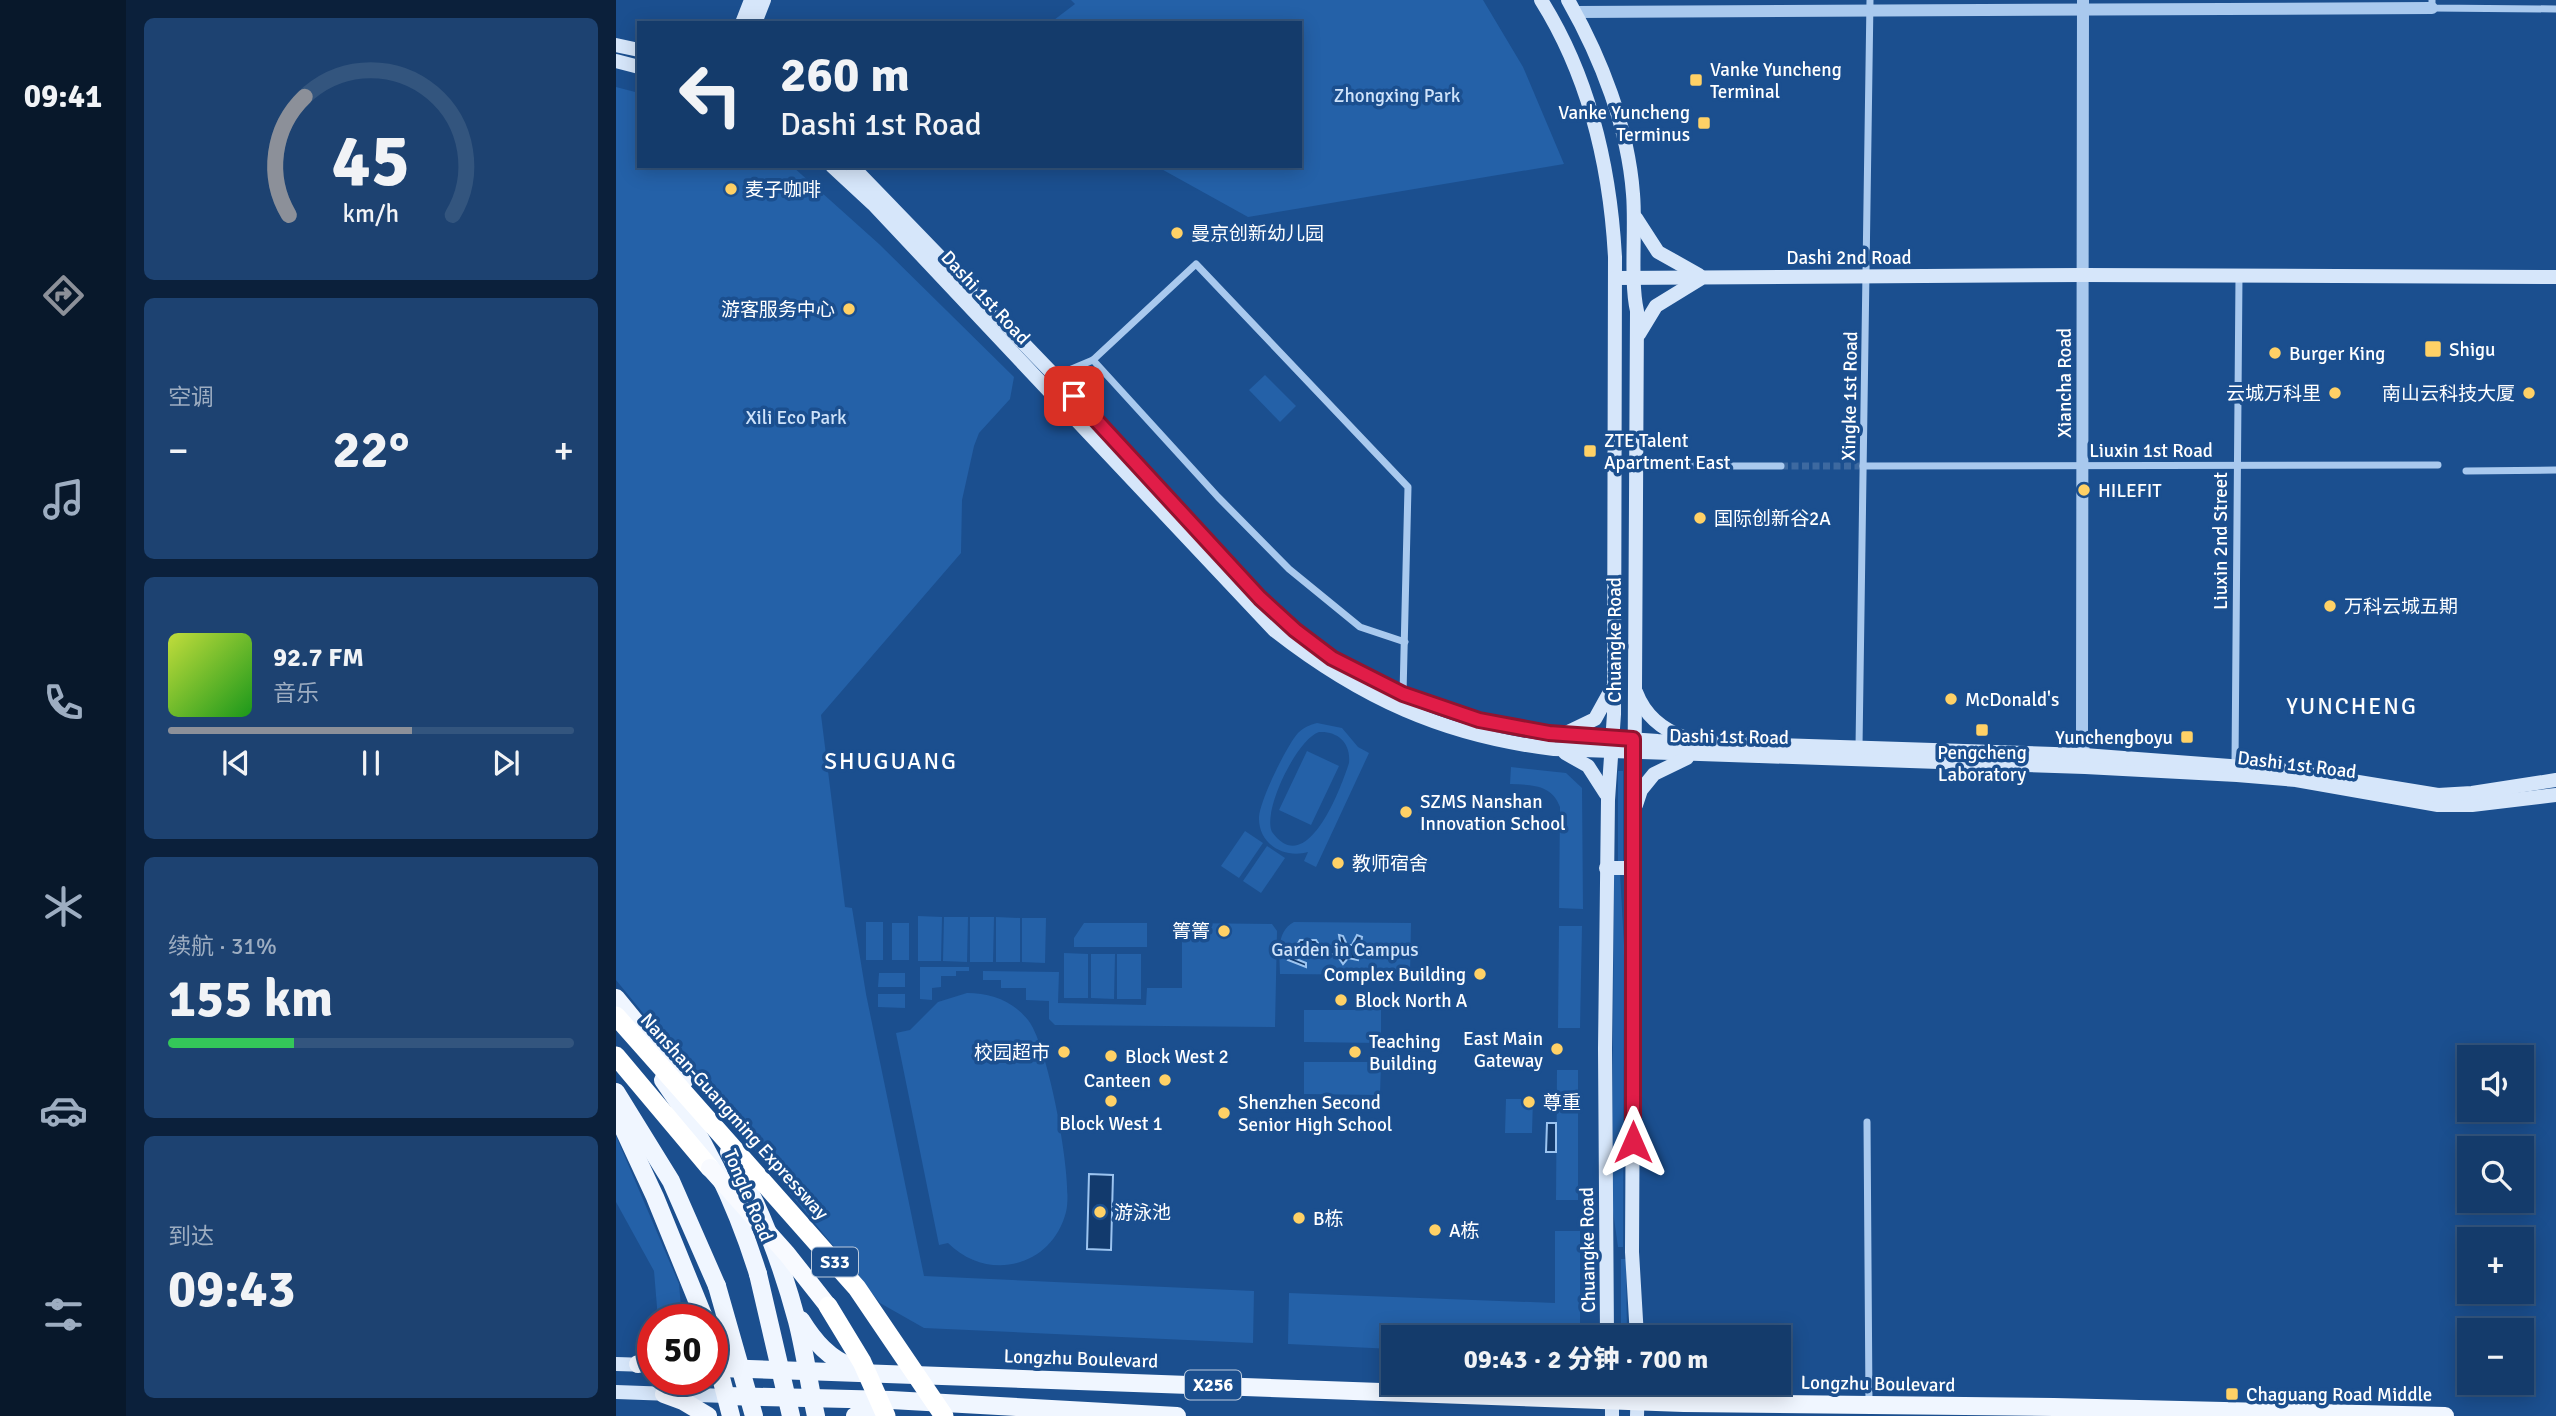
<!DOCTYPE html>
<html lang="zh">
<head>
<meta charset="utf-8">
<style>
  :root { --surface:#143b6b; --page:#1d4271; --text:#f1f3f6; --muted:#9dadc1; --line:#33557e; --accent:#8c9099 }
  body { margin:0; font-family:Signika,"Noto Sans SC",sans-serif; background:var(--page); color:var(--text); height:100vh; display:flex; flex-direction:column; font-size:26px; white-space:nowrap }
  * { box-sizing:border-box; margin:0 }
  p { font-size:23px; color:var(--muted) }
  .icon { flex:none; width:38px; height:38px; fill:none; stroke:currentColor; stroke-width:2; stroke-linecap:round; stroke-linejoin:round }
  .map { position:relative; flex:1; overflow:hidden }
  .sheet { display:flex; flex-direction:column; gap:18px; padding:18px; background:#0b203b; width:490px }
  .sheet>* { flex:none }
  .guide { position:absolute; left:21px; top:21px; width:665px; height:147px; border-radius:0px; box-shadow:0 4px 18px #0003,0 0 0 2px var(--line); background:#143b6b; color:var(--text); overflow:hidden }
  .tools { position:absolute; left:1841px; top:1045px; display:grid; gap:14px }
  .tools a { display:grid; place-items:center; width:77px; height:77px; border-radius:0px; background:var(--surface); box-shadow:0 4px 18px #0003,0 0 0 2px var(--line); font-size:35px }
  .speed { position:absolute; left:21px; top:1304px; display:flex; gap:14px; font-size:35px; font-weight:700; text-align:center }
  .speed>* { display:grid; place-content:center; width:91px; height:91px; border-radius:50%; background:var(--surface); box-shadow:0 4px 18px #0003,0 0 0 2px var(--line); line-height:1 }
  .speed .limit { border:10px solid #d22; background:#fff; color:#111 }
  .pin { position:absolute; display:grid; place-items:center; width:60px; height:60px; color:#fff; margin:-30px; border-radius:14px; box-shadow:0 4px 10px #0006 }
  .me { position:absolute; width:77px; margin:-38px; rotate:0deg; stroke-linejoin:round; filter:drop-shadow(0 0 5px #0008) }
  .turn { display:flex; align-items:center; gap:24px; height:147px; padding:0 28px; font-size:32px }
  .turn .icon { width:91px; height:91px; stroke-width:2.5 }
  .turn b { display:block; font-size:49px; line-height:60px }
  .big { font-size:52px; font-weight:800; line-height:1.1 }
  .sheet .widget { flex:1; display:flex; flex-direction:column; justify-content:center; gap:10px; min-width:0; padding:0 24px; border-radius:10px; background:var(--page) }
  .sheet .dial { align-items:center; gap:0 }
  .dial svg { height:182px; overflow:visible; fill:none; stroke:var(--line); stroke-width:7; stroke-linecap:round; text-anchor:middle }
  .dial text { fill:var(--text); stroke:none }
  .song { display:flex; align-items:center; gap:21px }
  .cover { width:84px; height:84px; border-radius:10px; background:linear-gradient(135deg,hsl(70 70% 55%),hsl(120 70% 35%)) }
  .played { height:7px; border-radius:4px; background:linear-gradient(90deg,var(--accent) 60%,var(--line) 60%) }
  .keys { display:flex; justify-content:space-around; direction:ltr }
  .heat { display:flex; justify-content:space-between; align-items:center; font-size:38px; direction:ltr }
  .charge { height:10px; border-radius:5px; background:linear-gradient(90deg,#34c759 31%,var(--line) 0) }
  .trip { position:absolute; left:765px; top:1325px; width:410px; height:70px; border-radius:0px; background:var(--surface); box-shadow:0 4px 18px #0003,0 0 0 2px var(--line); font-weight:800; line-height:70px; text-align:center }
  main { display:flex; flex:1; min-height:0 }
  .menu { display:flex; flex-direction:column; width:126px; justify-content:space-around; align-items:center; background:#08182b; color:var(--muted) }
  .menu .icon { width:49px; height:49px }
  .menu .on { color:var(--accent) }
  .menu b { font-size:32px; color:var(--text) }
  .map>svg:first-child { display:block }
  .green { fill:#2461a8; fill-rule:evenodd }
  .water { fill:#123a6d; stroke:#9cc4f0; stroke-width:2 }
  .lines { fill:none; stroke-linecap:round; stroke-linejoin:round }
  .minor-tunnel { stroke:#3d69a0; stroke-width:7; stroke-dasharray:7 3.5; stroke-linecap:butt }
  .minor { stroke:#a9c9ee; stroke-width:7 }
  .tertiary { stroke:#a9c9ee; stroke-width:12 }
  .secondary { stroke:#d6e6fa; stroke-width:14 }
  .primary { stroke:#f0f6ff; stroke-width:18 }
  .motorway { stroke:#fff; stroke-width:19 }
  .primary-bridge { stroke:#f0f6ff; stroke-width:18 }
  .trunk-bridge { stroke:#f8faff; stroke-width:18 }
  .motorway-bridge { stroke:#fff; stroke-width:19 }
  .route-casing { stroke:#92132f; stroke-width:18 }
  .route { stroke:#e11d48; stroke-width:12 }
  .poi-dot { fill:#ffd166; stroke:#1b4f8f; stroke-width:2.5 }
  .labels { text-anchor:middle; stroke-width:7; stroke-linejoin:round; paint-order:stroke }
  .shield { fill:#1b4f8f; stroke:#bbcadd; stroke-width:2 }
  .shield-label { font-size:18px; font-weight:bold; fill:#fff }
  .poi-label { font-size:19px; fill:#fff; stroke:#1b4f8f; text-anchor:start }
  .park-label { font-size:19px; fill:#cfe3fa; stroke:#1b4f8f }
  .street-label { font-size:19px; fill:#fff; stroke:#1b4f8f }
  .quarter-label { font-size:23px; letter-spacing:2px; fill:#fff; stroke:#1b4f8f }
</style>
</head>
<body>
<main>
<nav class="menu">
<b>09:41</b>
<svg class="icon on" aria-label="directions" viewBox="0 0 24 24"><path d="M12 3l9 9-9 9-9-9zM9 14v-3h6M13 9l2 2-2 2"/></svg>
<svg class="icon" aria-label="music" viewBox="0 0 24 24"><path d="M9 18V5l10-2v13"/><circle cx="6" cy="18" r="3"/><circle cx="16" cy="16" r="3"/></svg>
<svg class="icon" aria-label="phone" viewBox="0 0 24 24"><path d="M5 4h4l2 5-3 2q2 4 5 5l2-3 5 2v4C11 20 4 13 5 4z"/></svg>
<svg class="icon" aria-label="climate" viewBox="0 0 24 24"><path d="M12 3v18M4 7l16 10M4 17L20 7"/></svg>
<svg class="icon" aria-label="car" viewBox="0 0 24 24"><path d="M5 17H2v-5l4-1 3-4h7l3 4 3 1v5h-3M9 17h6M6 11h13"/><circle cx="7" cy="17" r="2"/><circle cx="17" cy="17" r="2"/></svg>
<svg class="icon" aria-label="filters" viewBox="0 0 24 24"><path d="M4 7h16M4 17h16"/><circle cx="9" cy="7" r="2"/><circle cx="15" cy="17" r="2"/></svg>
</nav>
<section class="sheet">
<div class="widget dial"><svg viewBox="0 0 100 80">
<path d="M14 69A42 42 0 1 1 86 69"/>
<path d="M14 69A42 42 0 0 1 21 17" stroke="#8c9099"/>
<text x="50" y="56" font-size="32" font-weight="700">45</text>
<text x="50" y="72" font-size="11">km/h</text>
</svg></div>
<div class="widget"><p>空调</p>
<div class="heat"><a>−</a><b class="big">22°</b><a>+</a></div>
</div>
<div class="widget">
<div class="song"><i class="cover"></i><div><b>92.7 FM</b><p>音乐</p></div></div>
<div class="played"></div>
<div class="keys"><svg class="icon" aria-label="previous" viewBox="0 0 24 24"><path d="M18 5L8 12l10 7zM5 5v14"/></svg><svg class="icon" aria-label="pause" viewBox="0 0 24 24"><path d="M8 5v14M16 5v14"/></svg><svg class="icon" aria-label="next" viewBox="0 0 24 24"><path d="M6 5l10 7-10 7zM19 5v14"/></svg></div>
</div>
<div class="widget"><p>续航 · 31%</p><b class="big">155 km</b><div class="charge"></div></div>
<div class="widget"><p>到达</p><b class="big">09:43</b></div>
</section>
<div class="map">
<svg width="1940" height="1416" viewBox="0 0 1940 1416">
  <rect width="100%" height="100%" fill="#1b4f8f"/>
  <g class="green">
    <polygon points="455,0 867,0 907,67 948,164 632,217 540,166 684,166 684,23 434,23 459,4"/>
    <polygon points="0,87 23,93 23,166 176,166 263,244 398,377 394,399 363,433 358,446 346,500 345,553 205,715 229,907 236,908 250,994 308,1276 638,1291 637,1343 308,1328 264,1303 0,980"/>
    <polygon points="649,375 680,406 664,422 633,390"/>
    <path d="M701,723L726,728L742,747L753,753L700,867L688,861L692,852C668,859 642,844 643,817C644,800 671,745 682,733C688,727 694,725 701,723ZM703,732C722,731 735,743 733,763C725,788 691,880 656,832C646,811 681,739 703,732Z"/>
    <polygon points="691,751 723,766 695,825 663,810"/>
    <path d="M895,767L950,773L966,788L967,909L943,908L944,807C936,784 915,785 894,784Z"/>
    <rect x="1002" y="771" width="5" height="93"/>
    <polygon points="629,831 647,843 623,878 605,866"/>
    <polygon points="651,846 669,858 645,893 627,881"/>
    <polygon points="998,873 1004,873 1008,945 1007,1247 1002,1247 996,1204"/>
    <polygon points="302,916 326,917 325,961 302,961"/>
    <polygon points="328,917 352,917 351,962 327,961"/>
    <polygon points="354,917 378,917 377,962 354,962"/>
    <polygon points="380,917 404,918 404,962 380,962"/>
    <polygon points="406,918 430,918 429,963 406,962"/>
    <rect x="250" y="922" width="17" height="38"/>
    <path d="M678,922L795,923L794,975L664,974C664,956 659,932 678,922Z"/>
    <rect x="276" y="923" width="17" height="37"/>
    <polygon points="468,923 531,923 531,947 458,947 458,938"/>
    <polygon points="566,923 656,924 661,931 659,1027 439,1025 433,1019 433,1001 410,1000 410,988 385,988 385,980 367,980 367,971 443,972 442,1003 530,1005 531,988 566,988"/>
    <polygon points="943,926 966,926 964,1028 942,1028"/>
    <polygon points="448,953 472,954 472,998 448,998"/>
    <polygon points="475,954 499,954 498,999 475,998"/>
    <rect x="501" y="954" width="24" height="45"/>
    <polygon points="304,967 353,967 353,971 340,971 340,976 325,976 325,987 316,988 316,1000 304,999"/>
    <polygon points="263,973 289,973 289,987 262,987"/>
    <path d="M351,993C375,993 397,1001 412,1020C432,1044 458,1182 450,1212C436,1267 372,1283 332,1243L323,1245L280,1033L294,1030L322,1002Z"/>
    <polygon points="262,994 289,994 289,1008 262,1007"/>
    <polygon points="688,1010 765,1010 765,1043 688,1042"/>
    <polygon points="688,1062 765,1062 764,1095 688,1094"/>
    <polygon points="941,1070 962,1070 962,1200 940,1200"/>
    <polygon points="890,1099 917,1099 916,1133 889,1133"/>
    <polygon points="0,1136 63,1284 65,1307 52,1319 42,1319 38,1271 0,1202"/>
    <polygon points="939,1231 964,1231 964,1337 777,1337 777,1349 672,1344 673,1293 939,1303"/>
    <polygon points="1005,1259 1010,1259 1011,1337 1005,1337"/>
  </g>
  <g class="water">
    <polygon points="723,935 727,936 731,945 736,945 741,935 746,937 742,960 732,958 727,964 720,954 703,954 698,946 691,942 680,959 690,963 690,967 672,960 684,940 700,940 706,949 714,947 726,952"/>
    <polygon points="931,1123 940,1123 940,1152 930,1152"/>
    <polygon points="473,1174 497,1175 495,1250 471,1249"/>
  </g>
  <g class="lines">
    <polyline class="minor-tunnel" points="1165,466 1247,466"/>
    <g class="minor">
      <polyline points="1816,0 1816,8 1940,9"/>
      <polyline points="477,360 602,497 673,569 744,627 789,642"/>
      <polyline points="439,376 477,360 580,264 792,487 787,694"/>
      <polyline points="1019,466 1165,466"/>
      <polyline points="1247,466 1822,465"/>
      <polyline points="1850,471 1940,470"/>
      <polyline points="1240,747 1243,747 1254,0"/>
      <polyline points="1619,764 1623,276"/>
      <polyline points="1251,1122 1253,1403"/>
    </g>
    <g class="tertiary">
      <polyline points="1467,0 1466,735 1469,762"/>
      <polyline points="959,12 1816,8"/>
    </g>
    <g class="secondary">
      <path d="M925,0C974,78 994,166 999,257L998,714L992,800L989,1049L991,1337"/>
      <path d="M952,0C985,58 1012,127 1017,194C1020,228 1014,281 1021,311L1016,1252L1021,1337"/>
      <polyline points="126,23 135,0"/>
      <polyline points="139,23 148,0"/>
      <polyline points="0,45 23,50"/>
      <polyline points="0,61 23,67"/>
      <path d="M216,166L257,204L658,630C745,698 828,736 938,749L1469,767L1621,775L1680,780L1822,805H1856L1940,795"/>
      <polyline points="236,166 439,376 662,616 716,658 787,694 880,725 953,735 1042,741 1468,755 1667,770"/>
      <polyline points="1020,218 1042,252 1083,275"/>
      <polyline points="999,278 1467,275 1940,277"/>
      <polyline points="1023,334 1040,306 1084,279"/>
      <path d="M1020,692C1029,716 1046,730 1070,738"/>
      <polyline points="952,732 979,719 995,690"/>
      <polyline points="949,753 972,766 990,794"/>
      <polyline points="1687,773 1822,795 1856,793 1940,780"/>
      <polyline points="1020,805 1025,790 1038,774 1071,758"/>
      <polyline points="990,868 1018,868"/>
      <polyline points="0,1364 32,1365"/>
      <polyline points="0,1392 110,1396"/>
      <polyline points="996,1416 996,1382"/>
      <polyline points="1021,1416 1022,1382"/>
    </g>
    <g class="primary">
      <polyline points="0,998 68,1081"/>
      <path d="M47,1080C90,1140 120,1203 142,1274"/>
      <polyline points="0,1092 55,1181 101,1286"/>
      <polyline points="0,1113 39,1197 89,1320"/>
      <path d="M113,1152C144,1206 165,1261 181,1321C189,1352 193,1385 200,1416"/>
      <path d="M185,1320C198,1341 213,1359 238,1368"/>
      <polyline points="96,1343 115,1416"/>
      <polyline points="22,1364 37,1361"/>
      <polyline points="104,1368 1068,1403 1438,1407 1829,1416"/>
      <polyline points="1039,1382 1067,1400"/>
      <polyline points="48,1394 67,1401 92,1416"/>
      <polyline points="937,1395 966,1382"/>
      <polyline points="110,1396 275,1400 561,1416"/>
      <polyline points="239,1416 268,1403"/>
    </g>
    <polyline class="motorway" points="0,1056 94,1168"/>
    <g class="primary-bridge">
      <polyline points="142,1274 175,1416"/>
      <polyline points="101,1286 138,1416"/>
    </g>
    <polyline class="trunk-bridge" points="94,1168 171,1254 212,1306"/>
    <g class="motorway-bridge">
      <polyline points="0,1016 241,1288 328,1416"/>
      <polyline points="212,1306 246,1362 270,1416"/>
    </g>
  </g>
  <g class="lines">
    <defs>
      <polyline id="route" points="458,396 644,598 679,630 716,658 787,694 863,720 933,733 1017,739 1017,1142"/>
    </defs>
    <use href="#route" class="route-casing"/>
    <use href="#route" class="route"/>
  </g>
  <g class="poi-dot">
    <rect x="1073" y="73" width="14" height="14" rx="3.5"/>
    <rect x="1081" y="116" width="14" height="14" rx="3.5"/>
    <circle cx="115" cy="189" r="7"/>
    <circle cx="561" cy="233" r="7"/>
    <circle cx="233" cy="309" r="7"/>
    <rect x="1808" y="340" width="18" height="18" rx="3.5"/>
    <circle cx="1659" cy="353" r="7"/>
    <circle cx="1719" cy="393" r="7"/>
    <circle cx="1913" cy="393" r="7"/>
    <rect x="967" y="444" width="14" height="14" rx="3.5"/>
    <circle cx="1468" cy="490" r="7"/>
    <circle cx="1084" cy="518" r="7"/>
    <circle cx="1714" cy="606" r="7"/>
    <circle cx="1335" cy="699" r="7"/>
    <rect x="1359" y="723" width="14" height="14" rx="3.5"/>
    <rect x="1564" y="730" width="14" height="14" rx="3.5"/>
    <circle cx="790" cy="812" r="7"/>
    <circle cx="722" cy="863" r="7"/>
    <circle cx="608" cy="931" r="7"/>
    <circle cx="864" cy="974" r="7"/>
    <circle cx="725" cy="1000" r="7"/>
    <circle cx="941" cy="1049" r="7"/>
    <circle cx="448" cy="1052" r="7"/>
    <circle cx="739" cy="1052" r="7"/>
    <circle cx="495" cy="1056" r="7"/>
    <circle cx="549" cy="1080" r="7"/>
    <circle cx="495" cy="1101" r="7"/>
    <circle cx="913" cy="1102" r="7"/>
    <circle cx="608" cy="1113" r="7"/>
    <circle cx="484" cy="1212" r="7"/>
    <circle cx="683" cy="1218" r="7"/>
    <circle cx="819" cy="1230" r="7"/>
    <rect x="1609" y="1387" width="14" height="14" rx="3.5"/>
  </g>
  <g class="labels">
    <g class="shield">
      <rect x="196" y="1247.5" width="46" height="29" rx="5"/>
      <rect x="569" y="1370.5" width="56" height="29" rx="5"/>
    </g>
    <g class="shield-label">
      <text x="219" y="1268">S33</text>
      <text x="597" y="1391">X256</text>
    </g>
    <g class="poi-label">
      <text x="1094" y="76">Vanke Yuncheng<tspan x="1094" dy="22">Terminal</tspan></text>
      <text x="1074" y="119" text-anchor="end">Vanke Yuncheng<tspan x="1074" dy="22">Terminus</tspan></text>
      <text x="129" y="196">麦子咖啡</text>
      <text x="575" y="240">曼京创新幼儿园</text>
      <text x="219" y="316" text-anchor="end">游客服务中心</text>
      <text x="1833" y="356">Shigu</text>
      <text x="1673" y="360">Burger King</text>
      <text x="1705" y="400" text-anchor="end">云城万科里</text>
      <text x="1899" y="400" text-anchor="end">南山云科技大厦</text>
      <text x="988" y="447">ZTE Talent<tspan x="988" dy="22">Apartment East</tspan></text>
      <text x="1482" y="497">HILEFIT</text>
      <text x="1098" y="525">国际创新谷2A</text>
      <text x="1728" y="613">万科云城五期</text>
      <text x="1349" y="706">McDonald's</text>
      <text x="1557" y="744" text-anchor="end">Yunchengboyu</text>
      <text x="1366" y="759" text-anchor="middle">Pengcheng<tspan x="1366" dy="22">Laboratory</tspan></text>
      <text x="804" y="808">SZMS Nanshan<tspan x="804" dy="22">Innovation School</tspan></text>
      <text x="736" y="870">教师宿舍</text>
      <text x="594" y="938" text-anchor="end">箐箐</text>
      <text x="850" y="981" text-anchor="end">Complex Building</text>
      <text x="739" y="1007">Block North A</text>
      <text x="927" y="1045" text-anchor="end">East Main<tspan x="927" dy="22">Gateway</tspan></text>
      <text x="753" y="1048">Teaching<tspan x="753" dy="22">Building</tspan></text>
      <text x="434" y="1059" text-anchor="end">校园超市</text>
      <text x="509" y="1063">Block West 2</text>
      <text x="535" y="1087" text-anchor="end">Canteen</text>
      <text x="622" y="1109">Shenzhen Second<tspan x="622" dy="22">Senior High School</tspan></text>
      <text x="927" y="1109">尊重</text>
      <text x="495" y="1130" text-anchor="middle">Block West 1</text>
      <text x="498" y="1219">游泳池</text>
      <text x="697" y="1225">B栋</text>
      <text x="833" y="1237">A栋</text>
      <text x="1630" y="1401">Chaguang Road Middle</text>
    </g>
    <g class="park-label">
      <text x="781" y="102">Zhongxing Park</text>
      <text x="180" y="424">Xili Eco Park</text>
      <text x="729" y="956">Garden in Campus</text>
    </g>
    <g class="street-label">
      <text x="1233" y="264">Dashi 2nd Road</text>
      <text transform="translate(370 297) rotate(47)" y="7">Dashi 1st Road</text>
      <text transform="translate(1448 383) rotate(-90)" y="7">Xiancha Road</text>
      <text transform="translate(1233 396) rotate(-89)" y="7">Xingke 1st Road</text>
      <text x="1535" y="457">Liuxin 1st Road</text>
      <text transform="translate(1604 541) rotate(-90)" y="7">Liuxin 2nd Street</text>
      <text transform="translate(998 640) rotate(-90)" y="7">Chuangke Road</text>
      <text transform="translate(1113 736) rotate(1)" y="7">Dashi 1st Road</text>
      <text transform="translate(1681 764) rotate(7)" y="7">Dashi 1st Road</text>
      <text transform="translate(119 1116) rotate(48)" y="7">Nanshan-Guangming Expressway</text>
      <text transform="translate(133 1195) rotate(67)" y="7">Tongle Road</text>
      <text transform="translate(971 1250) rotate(-91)" y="7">Chuangke Road</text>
      <text transform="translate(465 1358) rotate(2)" y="7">Longzhu Boulevard</text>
      <text transform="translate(1262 1383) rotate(1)" y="7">Longzhu Boulevard</text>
    </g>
    <g class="quarter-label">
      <text x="1736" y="714">YUNCHENG</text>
      <text x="275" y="769">SHUGUANG</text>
    </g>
  </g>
</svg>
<div class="tools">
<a><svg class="icon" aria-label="sound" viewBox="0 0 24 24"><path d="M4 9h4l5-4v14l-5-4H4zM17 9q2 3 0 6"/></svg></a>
<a><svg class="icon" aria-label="search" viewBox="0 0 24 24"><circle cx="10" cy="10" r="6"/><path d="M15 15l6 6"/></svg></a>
<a>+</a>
<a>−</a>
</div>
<div class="speed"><div class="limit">50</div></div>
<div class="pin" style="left:458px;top:396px;background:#d93025"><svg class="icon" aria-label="arrive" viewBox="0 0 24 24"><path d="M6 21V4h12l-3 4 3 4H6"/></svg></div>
<svg class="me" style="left:1017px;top:1142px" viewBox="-20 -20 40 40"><path d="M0-17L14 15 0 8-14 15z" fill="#e11d48" stroke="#fff" stroke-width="4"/></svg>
<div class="trip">09:43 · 2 分钟 · 700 m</div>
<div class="guide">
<div class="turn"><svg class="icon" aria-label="left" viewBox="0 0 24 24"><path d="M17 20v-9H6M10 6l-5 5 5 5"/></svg><div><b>260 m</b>Dashi 1st Road</div></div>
</div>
</div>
</main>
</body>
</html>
